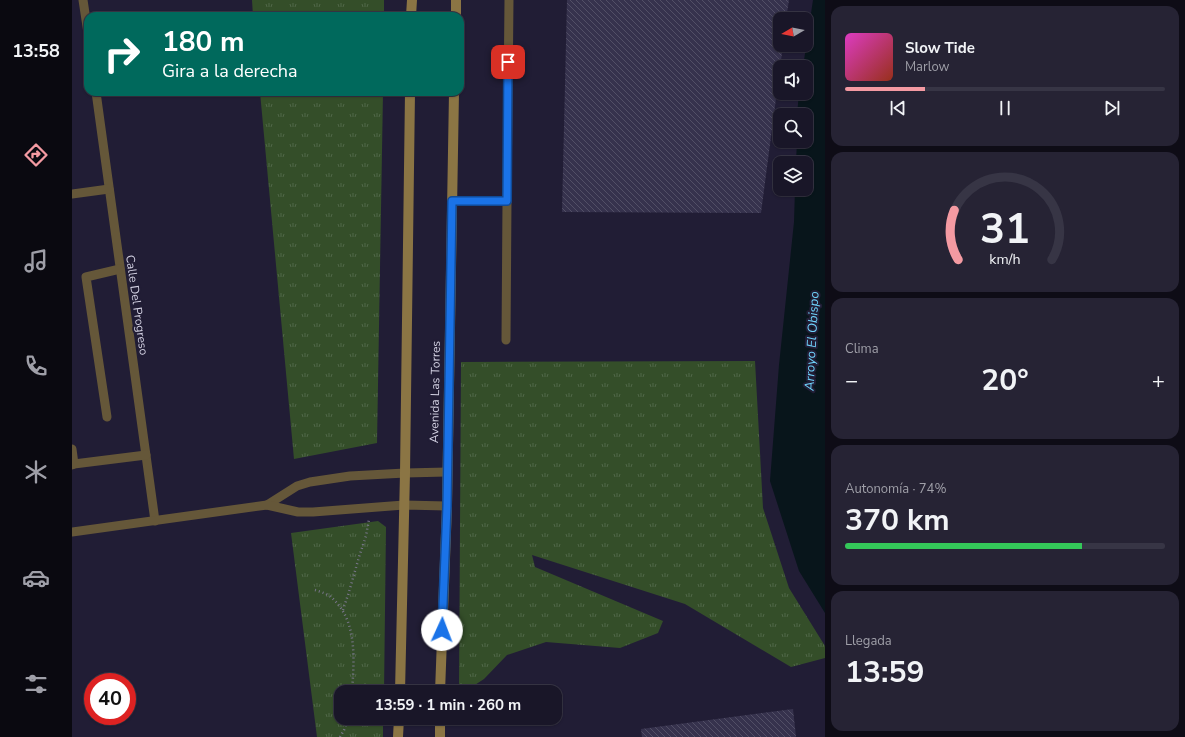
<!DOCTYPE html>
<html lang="es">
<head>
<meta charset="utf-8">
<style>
  :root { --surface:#191628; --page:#262334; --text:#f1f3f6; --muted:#9f9fa8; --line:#373545; --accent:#f49aa2 }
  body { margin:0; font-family:"Nunito Sans",sans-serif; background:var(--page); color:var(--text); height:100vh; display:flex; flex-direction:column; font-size:15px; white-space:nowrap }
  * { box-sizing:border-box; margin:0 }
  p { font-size:13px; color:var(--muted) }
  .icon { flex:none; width:22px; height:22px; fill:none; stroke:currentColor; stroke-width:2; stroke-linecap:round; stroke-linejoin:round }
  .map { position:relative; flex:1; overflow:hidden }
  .sheet { display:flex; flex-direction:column; gap:6px; padding:6px; background:#0e0c16; width:360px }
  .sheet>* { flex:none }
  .hud { position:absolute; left:12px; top:12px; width:380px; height:84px; border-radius:12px; box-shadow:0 1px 3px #0004,0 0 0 1px var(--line); background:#00695c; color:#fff; overflow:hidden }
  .needle { width:26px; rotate:260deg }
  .buttons { position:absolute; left:701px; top:12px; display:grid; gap:8px }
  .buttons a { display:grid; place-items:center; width:40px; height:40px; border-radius:8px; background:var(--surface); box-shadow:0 1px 3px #0004,0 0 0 1px var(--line); font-size:20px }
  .speed { position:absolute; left:12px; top:673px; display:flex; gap:8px; font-size:20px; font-weight:700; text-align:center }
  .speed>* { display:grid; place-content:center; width:52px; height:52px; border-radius:50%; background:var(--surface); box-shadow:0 1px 3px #0004,0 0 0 1px var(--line); line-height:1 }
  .speed .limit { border:6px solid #d22; background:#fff; color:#111 }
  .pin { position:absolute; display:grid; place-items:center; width:34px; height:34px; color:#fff; margin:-17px; border-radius:8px; box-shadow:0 2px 6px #0006 }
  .me { position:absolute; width:44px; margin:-22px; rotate:2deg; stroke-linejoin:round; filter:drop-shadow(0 0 3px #0008) }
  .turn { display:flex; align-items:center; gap:14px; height:84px; padding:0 12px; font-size:18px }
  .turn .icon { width:52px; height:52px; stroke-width:2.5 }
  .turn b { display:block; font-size:28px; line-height:34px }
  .big { font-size:30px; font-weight:700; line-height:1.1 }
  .sheet .widget { flex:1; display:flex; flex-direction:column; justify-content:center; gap:6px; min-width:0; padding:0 14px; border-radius:12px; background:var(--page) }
  .sheet .dial { align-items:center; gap:0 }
  .dial svg { height:104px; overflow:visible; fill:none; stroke:var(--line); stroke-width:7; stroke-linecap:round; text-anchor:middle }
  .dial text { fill:var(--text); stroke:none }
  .song { display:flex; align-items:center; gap:12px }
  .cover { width:48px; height:48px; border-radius:6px; background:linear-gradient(135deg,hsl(310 70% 55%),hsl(10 70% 35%)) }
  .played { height:4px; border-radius:2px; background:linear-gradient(90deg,var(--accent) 25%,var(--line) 25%) }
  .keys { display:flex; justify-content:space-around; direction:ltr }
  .heat { display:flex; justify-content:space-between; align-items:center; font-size:22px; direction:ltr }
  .charge { height:6px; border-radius:3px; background:linear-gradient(90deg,#34c759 74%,var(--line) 0) }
  .trip { position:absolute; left:262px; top:685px; width:228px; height:40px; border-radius:12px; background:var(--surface); box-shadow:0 1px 3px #0004,0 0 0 1px var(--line); font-weight:700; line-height:40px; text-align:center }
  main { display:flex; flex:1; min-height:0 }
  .dock { display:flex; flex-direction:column; width:72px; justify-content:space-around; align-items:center; background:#0a0910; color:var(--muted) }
  .dock .icon { width:28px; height:28px }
  .dock .active { color:var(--accent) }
  .dock b { font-size:18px; color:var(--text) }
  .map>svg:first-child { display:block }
  .grass { fill:url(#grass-tufts) }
  .water { fill:#08151b }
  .building { fill:url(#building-back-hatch) }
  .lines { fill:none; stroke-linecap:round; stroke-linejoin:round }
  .path { stroke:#79768b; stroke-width:2.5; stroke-dasharray:1 3; stroke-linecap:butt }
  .lane { stroke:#655739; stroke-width:9 }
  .secondary { stroke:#8b7544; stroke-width:10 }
  .route-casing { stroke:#114b97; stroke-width:10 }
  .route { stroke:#1a73e8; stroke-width:7 }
  .labels { text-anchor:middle; stroke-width:4; stroke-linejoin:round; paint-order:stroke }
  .street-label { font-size:12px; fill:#d4d2e3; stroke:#211d35 }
  .water-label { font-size:13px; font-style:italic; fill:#6ed1fa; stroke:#211d35 }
</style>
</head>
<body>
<main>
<nav class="dock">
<b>13:58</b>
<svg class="icon active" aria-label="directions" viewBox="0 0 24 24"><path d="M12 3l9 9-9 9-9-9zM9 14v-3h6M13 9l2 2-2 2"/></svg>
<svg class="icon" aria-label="music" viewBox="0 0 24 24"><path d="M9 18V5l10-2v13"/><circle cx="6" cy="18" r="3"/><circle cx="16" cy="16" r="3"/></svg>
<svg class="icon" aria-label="phone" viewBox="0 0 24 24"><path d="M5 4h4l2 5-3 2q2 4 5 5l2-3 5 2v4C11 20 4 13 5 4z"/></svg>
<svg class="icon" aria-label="climate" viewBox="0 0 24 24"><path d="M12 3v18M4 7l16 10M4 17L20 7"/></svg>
<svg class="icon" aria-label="car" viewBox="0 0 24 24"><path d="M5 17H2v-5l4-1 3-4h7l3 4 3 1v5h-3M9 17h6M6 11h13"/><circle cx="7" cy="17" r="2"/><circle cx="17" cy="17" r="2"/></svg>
<svg class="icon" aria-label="filters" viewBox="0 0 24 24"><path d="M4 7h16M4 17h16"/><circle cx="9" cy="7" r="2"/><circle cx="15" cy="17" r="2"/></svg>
</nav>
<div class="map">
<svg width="753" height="737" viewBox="0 0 753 737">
  <defs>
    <pattern id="grass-tufts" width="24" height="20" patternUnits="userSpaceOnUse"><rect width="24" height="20" fill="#344e29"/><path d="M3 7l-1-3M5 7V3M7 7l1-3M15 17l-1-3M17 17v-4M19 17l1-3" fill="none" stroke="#506748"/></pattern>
    <pattern id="building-back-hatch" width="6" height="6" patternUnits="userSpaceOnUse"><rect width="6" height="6" fill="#36324d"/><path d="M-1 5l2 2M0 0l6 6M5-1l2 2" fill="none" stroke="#524f66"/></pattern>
  </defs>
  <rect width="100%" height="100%" fill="#211d35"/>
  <g class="grass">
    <polygon points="180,0 312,0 312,16 181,16"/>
    <polygon points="188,92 311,92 305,443 222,459"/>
    <polygon points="683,361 691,508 717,588 753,646 753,658 719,667 613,604 460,555 463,567 591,621 586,633 548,648 474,642 435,655 412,679 392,692 387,692 389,362"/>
    <polygon points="306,521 314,527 312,692 269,692 269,718 311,718 311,737 245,737 219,533"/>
  </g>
  <polygon class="water" points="741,0 753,0 753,613 727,571 698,481 707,365 722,222 723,189 734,189 734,163 724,163 725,141 734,141 734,115 725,115 727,93 734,93 734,67 731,67"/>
  <g class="building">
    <polygon points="495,0 717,0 714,19 708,19 708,45 711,45 689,213 490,212"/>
    <polygon points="721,709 724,737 570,737 569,729"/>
  </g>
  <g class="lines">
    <g class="path">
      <path d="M243,590C249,592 256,594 260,598C286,621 282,661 280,692"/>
      <polyline points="271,610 277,592 287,557 294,536 297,519"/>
      <polyline points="268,737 272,730 276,718"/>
    </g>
    <g class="lane">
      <polyline points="11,0 16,33"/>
      <polyline points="24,92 83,521"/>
      <polyline points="0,194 37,189"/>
      <polyline points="380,201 435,201 437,0"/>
      <polyline points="434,340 435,201"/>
      <polyline points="35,417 14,277 48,269"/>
      <polyline points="0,449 2,464"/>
      <polyline points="0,465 2,464 74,455"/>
      <polyline points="195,505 225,486 238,482 278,476 333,473 375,472"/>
      <polyline points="0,532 195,505 226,512 241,512 332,505 375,506"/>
    </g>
    <g class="secondary">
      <polyline points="339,16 340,0"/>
      <polyline points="384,16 384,0"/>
      <polyline points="328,692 333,473 338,92"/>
      <polyline points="368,692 375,506 382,92"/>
      <polyline points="326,737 327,718"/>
      <polyline points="368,737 368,718"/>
    </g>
  </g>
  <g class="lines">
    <defs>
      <polyline id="route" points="370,630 375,506 380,201 435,201 436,62"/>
    </defs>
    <use href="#route" class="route-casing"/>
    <use href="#route" class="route"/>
  </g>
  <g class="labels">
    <g class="street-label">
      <text transform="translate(65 305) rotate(82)" y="4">Calle Del Progreso</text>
      <text transform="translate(363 392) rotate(-89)" y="4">Avenida Las Torres</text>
    </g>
    <g class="water-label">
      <text transform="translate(739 341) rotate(-87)" y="5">Arroyo El Obispo</text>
    </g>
  </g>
</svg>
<div class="buttons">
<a><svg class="needle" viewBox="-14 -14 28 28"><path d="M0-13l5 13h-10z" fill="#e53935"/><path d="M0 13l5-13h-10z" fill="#9f9fa8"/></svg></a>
<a><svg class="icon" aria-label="sound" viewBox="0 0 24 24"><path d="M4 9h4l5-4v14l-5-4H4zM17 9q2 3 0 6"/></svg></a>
<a><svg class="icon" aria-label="search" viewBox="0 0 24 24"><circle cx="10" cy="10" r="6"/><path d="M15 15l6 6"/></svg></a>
<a><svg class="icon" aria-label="layers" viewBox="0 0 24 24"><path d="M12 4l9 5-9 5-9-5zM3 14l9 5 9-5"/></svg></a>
</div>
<div class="speed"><div class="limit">40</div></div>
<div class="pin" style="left:436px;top:62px;background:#d93025"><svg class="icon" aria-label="arrive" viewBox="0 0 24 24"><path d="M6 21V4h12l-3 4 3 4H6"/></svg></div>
<svg class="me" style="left:370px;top:630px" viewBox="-20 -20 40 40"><circle r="19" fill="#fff"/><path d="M0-13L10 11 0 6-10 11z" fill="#1a73e8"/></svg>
<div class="trip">13:59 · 1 min · 260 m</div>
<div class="hud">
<div class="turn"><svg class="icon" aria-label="right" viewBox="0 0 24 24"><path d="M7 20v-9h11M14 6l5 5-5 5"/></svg><div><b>180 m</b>Gira a la derecha</div></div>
</div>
</div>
<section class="sheet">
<div class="widget">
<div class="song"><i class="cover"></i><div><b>Slow Tide</b><p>Marlow</p></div></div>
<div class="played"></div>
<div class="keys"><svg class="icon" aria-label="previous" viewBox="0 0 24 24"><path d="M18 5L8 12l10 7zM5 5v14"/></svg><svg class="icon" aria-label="pause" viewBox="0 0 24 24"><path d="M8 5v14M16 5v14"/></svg><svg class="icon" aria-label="next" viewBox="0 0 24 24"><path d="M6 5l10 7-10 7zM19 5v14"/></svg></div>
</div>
<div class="widget dial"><svg viewBox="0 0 100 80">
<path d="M14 69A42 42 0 1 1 86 69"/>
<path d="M14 69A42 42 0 0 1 11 31" stroke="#f49aa2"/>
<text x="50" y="56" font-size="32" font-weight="700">31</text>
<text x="50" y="72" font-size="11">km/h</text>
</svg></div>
<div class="widget"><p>Clima</p>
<div class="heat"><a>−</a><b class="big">20°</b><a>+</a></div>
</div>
<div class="widget"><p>Autonomía · 74%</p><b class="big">370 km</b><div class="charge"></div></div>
<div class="widget"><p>Llegada</p><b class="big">13:59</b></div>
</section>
</main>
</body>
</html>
